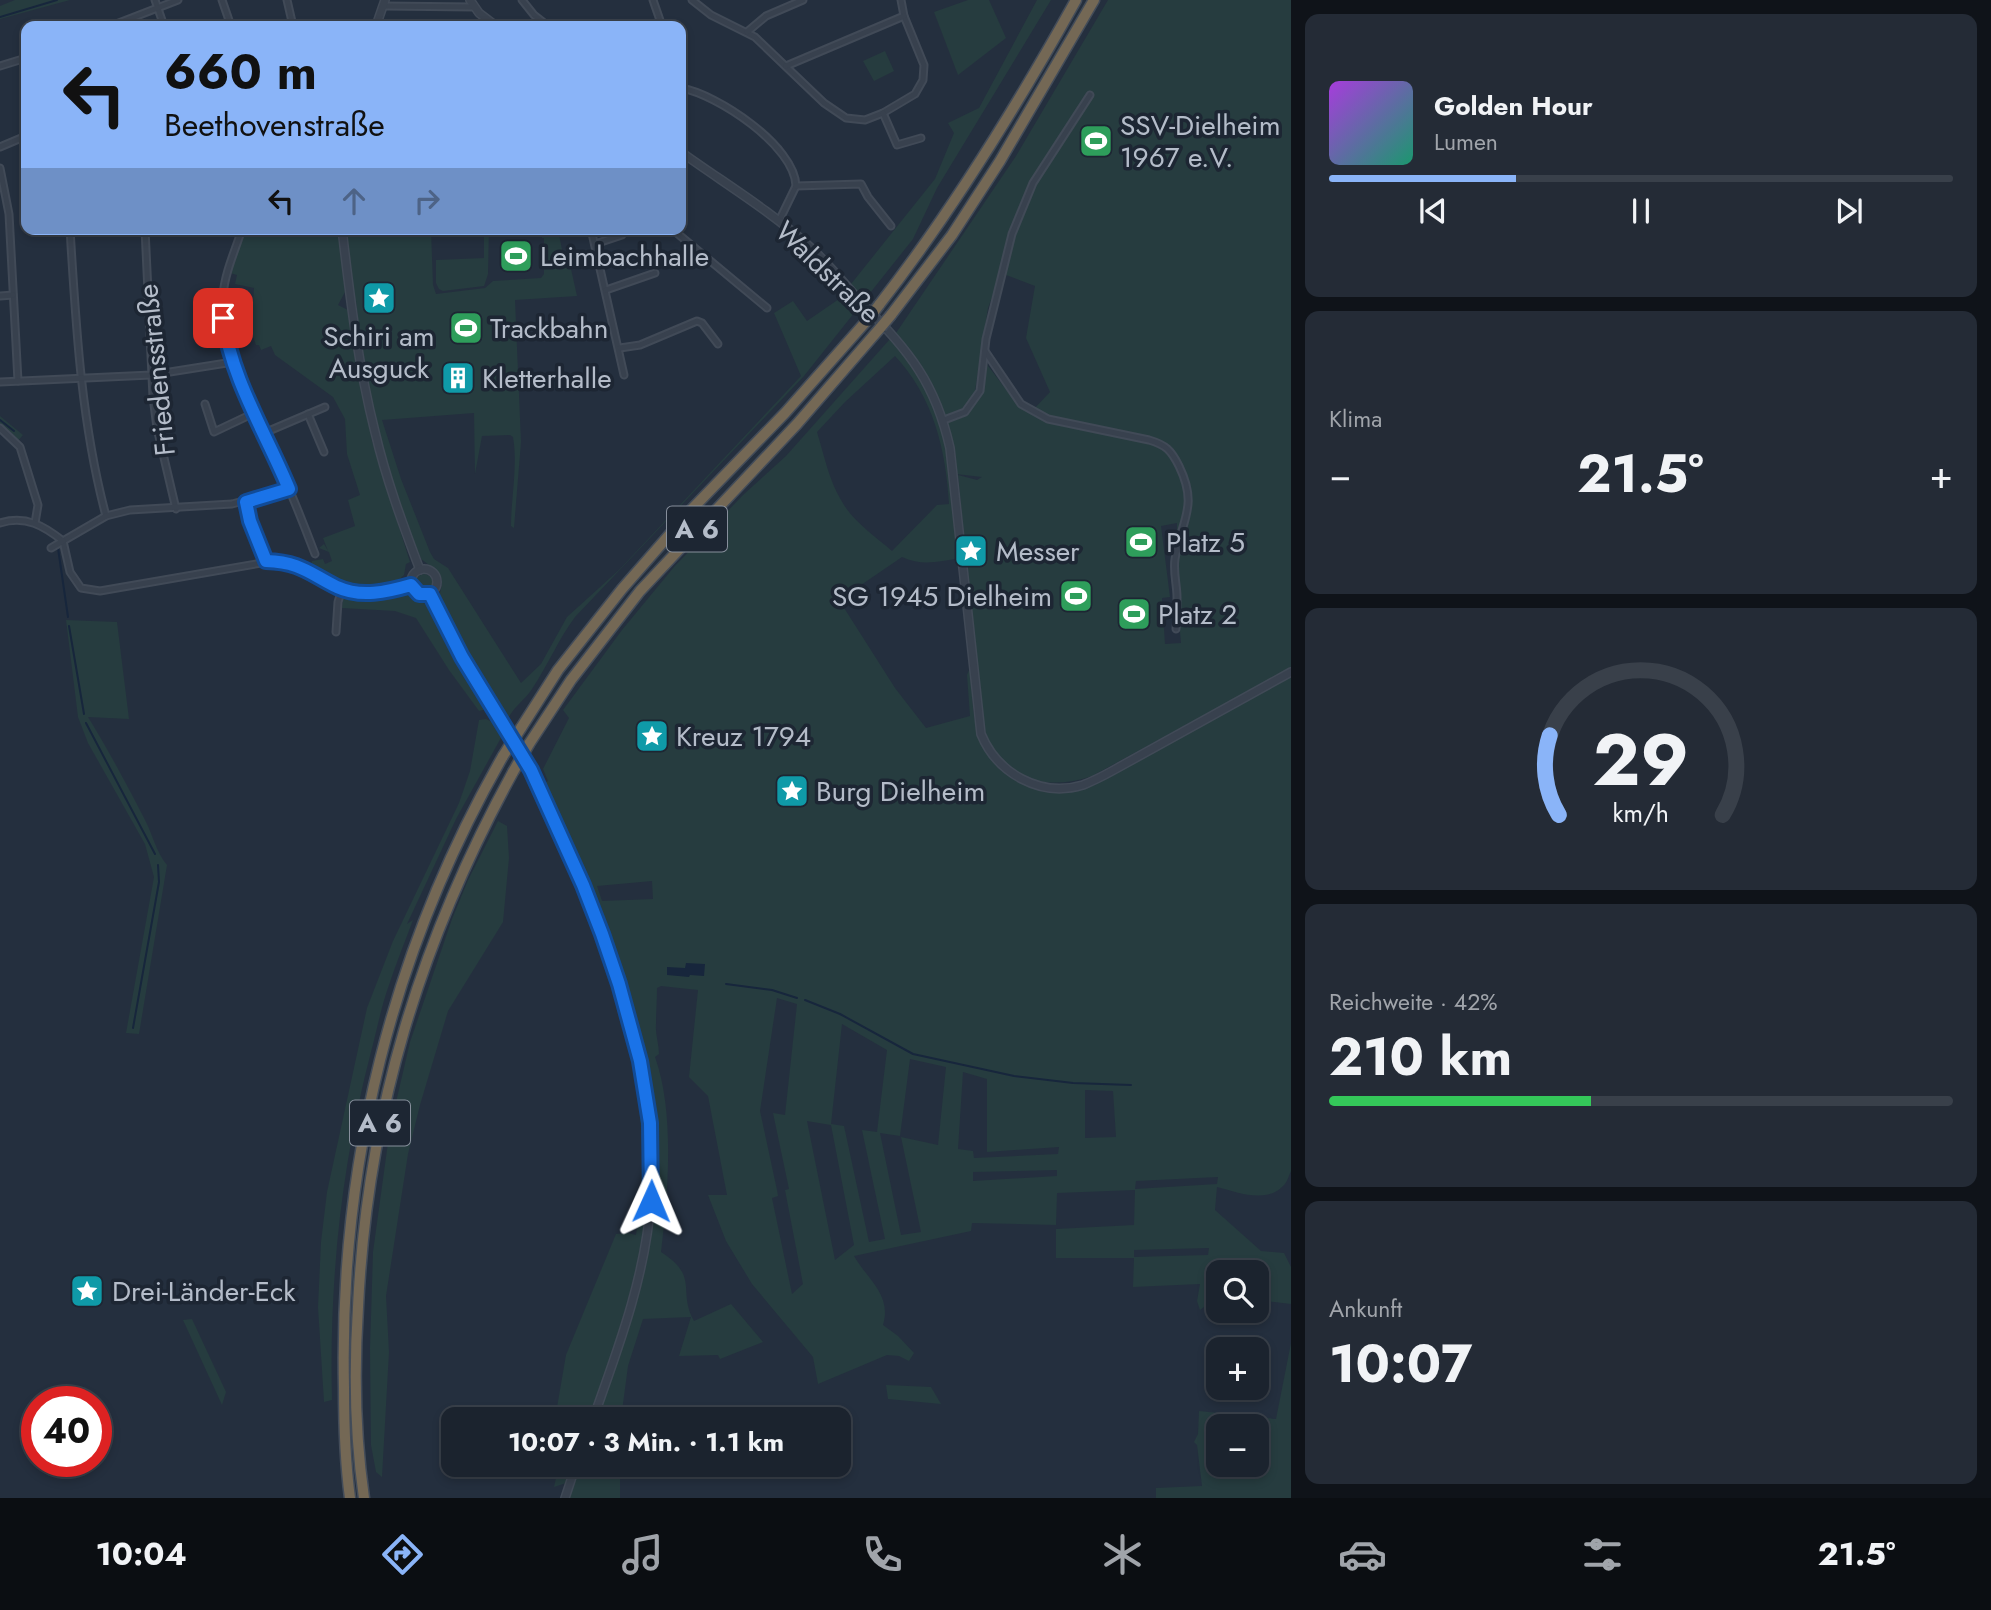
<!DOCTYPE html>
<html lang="de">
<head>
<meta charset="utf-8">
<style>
  :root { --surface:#1b232e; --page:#242b36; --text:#f1f3f6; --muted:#a0a4aa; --line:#39404a; --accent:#8ab4f8 }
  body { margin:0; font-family:Jost,sans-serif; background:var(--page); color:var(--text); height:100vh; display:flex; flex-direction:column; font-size:26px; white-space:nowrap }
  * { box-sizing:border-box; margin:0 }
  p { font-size:23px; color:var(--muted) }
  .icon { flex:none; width:38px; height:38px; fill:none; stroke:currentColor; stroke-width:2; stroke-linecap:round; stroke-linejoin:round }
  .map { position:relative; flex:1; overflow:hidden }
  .sheet { display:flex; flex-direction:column; gap:14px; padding:14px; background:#0f1319; width:700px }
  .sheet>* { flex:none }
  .top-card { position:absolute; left:21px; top:21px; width:665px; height:214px; border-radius:14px; box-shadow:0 4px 10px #0003,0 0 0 2px var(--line); background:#8ab4f8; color:#111; overflow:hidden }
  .controls { position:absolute; left:1206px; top:1260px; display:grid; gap:14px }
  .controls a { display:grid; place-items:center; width:63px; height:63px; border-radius:14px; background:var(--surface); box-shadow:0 4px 10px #0003,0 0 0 2px var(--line); font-size:35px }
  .speed { position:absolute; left:21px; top:1386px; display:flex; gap:14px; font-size:35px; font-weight:700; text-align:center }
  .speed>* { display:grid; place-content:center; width:91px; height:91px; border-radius:50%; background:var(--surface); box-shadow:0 4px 10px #0003,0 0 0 2px var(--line); line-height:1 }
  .speed .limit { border:10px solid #d22; background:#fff; color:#111 }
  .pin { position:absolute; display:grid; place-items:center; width:60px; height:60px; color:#fff; margin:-30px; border-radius:14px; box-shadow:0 4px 10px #0006 }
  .me { position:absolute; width:77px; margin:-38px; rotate:1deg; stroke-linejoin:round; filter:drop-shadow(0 0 5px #0008) }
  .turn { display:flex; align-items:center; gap:24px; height:147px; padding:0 28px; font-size:32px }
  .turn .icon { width:91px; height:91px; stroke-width:2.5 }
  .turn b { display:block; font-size:49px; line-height:60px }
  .lanes { display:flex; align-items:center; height:66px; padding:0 28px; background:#0003; justify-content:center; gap:35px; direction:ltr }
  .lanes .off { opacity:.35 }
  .big { font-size:52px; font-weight:700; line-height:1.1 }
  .sheet .tile { flex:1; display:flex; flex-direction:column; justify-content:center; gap:10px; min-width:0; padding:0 24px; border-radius:14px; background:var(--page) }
  .sheet .dial { align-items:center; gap:0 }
  .dial svg { height:182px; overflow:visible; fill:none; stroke:var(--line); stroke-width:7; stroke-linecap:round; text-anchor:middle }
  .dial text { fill:var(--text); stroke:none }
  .song { display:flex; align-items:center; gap:21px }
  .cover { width:84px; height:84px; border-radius:10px; background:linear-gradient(135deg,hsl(280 70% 55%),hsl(160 70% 35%)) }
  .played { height:7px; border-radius:4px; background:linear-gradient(90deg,var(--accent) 30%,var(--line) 30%) }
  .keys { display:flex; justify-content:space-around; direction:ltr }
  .heat { display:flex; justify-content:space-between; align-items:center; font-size:38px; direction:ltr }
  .charge { height:10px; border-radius:5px; background:linear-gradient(90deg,#34c759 42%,var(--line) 0) }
  .trip { position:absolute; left:441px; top:1407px; width:410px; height:70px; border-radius:14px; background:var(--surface); box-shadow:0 4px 10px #0003,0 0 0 2px var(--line); font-weight:700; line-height:70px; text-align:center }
  .dock { display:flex; height:112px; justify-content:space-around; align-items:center; background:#0b0e12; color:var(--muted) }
  .dock .icon { width:49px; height:49px }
  .dock .active { color:var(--accent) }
  .dock b { font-size:32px; color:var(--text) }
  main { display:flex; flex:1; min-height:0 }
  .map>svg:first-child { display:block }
  .green { fill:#263c3f; fill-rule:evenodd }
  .water { fill:#17263c }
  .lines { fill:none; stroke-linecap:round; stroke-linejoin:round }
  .stream { stroke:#17263c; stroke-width:2 }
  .minor-casing { stroke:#414a57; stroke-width:9 }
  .tertiary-casing { stroke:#414a57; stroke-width:10 }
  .motorway-casing { stroke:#434c59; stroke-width:13 }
  .minor { stroke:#38414e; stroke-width:5 }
  .tertiary { stroke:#38414e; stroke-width:7 }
  .motorway { stroke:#746855; stroke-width:10 }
  .motorway-bridge-casing { stroke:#434c59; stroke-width:13; stroke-linecap:butt }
  .motorway-bridge { stroke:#746855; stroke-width:10 }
  .route-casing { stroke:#114b97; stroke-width:18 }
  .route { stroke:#1a73e8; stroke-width:12 }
  .labels { text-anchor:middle; stroke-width:7; stroke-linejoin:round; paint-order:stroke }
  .shield { fill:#1d2633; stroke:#878f9c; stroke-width:2 }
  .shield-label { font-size:26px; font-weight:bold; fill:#b4bcc9 }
  .poi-label { font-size:28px; fill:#b4bcc9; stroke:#1d2633; text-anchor:start }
  .street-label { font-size:28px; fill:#b4bcc9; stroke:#1d2633 }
</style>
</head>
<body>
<main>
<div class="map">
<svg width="1291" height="1498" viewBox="0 0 1291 1498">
  <rect width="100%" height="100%" fill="#242f3e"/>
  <g class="green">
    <polygon points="15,0 70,0 0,19 0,6"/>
    <polygon points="968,0 989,0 1006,38 958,75 934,12"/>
    <path d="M1037,0H1051L937,188L913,239L804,376L575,617C558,640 548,665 532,689C524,701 514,706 508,719L493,703L448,624L438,602L442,584L441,577L436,570L421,559L408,526L383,453L373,410L362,356L356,301L352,300L343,234L346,229H431L433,285L436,294L485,288L493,281L541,278L544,274V238H542V229H558L564,260L571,269L577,296L515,300L521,442L514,528L511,526C511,497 518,466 513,437L510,435L482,436L475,474L474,413L382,420L401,479L430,552L434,559L448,568L521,683L541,664L567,617L620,569L801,376L774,313L793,301L807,321L839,299L935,179L954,133L948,123L979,108Z"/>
    <path d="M1108,0H1291V668L1092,776C1039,794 996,775 982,721L958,475L977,480L982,477L956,474C951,416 934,376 896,333L1016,156ZM1001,273L1035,286L1026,338L1050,392L1034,409H1021L985,362C984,391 983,396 962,418L957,411L963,409L975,391L988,308ZM1177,523V597L1181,643L1165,644L1162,598L1170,597L1161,526Z"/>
    <polygon points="885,51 894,71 874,81 863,61"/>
    <path d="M246,229H338L345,292L338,305L348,310L372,441L410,562L406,564L404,575C376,604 337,582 310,566L312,561L323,559L325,564L332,561L329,552L319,548L324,544L328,551L323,538L355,526L348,500L360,495L347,454L345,419L333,397L275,355L271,346L261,350L259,345H256L251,330L254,288L235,284L237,275L230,273Z"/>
    <polygon points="484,229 489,229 488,274 484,286 443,291 439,289 436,283 436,260 484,258"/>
    <path d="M890,339C906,356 922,375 932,396C954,445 953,505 959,558C939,562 921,566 902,557L839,600L895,688L926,728L970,716L967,675L970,668C972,690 972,713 978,734C994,786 1048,800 1095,785L1291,676V1171C1289,1175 1287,1183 1283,1186C1266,1204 1237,1192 1217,1187L1215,1210L1261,1251L1284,1253L1291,1267V1304L1257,1300L1256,1272H1218V1296L1200,1310L1197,1301L1200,1284L1133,1287L1134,1258H1056V1229L1134,1225L1135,1190L1057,1193L1056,1225L972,1223L971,1231L854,1256C868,1280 892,1295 883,1325L898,1336L914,1353L909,1361L899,1356L887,1355L818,1384L813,1357L752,1284L726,1241L708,1195H727L708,1096L689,1077L698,990L661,986L657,988C657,1000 656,1012 656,1024C655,1034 659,1044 659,1054L655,1057C675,1112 668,1195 661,1252C700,1277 677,1290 694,1321L731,1304L763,1342L720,1359L718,1355L679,1356L691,1317L643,1319L628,1366L621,1419H597L629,1323L654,1205L655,1140L643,1057L622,977L598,908L541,784L548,781L543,769L569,718L563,710L622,630L674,567L743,495L786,456ZM895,356C933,396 946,450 949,504L937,505L892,551C875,536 852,521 841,500C829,480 824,455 817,432L845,402ZM652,881L653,899L602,901L597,886ZM777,998L797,1004L785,1115L773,1113L789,1189L785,1190L803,1284L792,1294L772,1198L778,1196L777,1190L760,1111ZM842,1024L887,1050L877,1132L862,1130L885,1239L869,1242L844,1126L831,1124ZM910,1059L946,1067L938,1145L901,1137L921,1232L901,1235L880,1133L900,1136ZM963,1072L987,1079V1152L1059,1147L1058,1154L974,1158L973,1151L958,1149ZM1085,1090L1113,1091L1116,1137L1085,1138ZM807,1121L831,1125L854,1245L835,1260ZM1057,1170V1176L973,1181V1172ZM1218,1177L1217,1184L1135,1189L1136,1181ZM1209,1248L1208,1255L1134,1257V1250Z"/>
    <polygon points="0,416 23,435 17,442 0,428"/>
    <circle cx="424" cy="583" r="9"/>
    <polygon points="408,594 427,605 485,707 483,710 479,711 449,670 416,618 395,611 342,608 343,596"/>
    <path d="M66,620L117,622L129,719L88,717C109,751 127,785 145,820C153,835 156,852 167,865L139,1034L126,1033L154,877L145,844L88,743L78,717Z"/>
    <path d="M486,719L494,723L502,736L456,819L407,924L413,920C405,942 396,963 389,985C381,1007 377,1030 371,1052C341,1166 329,1283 332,1400L324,1402L318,1307L321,1242L327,1192L367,1008L393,941L459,803L470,771L479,720Z"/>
    <polygon points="498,821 507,826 509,858 503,922 448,1011 420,1105 408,1154 386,1296 389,1352 382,1477 376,1472 371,1445 370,1349 373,1252 390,1128 410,1042 452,919 468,880"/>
    <path d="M616,988C638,1059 653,1134 646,1209C639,1281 612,1351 589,1419H555L566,1355L616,1234L628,1233L636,1235C650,1154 639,1069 614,990Z"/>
    <polygon points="192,1319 226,1392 222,1405 183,1320"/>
    <path d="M1291,1343V1498H1156V1488L1202,1486L1197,1445L1194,1442L1198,1434L1199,1411L1276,1419ZM1256,1426V1465H1218V1426Z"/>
    <polygon points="886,1385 931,1387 941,1404 888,1399"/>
    <polygon points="552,1465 573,1465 566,1483 554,1487 556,1478"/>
    <polygon points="580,1465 620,1465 620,1498 569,1498"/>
  </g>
  <polygon class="water" points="686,963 705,964 704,976 690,975 689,977 667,975 667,967 685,968"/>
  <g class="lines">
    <g class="stream">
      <polyline points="0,17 57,0"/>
      <polyline points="0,420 14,431"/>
      <polyline points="58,548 68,617"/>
      <polyline points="69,626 84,714"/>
      <polyline points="86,723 155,854"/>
      <polyline points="726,984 772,990 797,998"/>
      <polyline points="805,1000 840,1014 913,1054 1014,1076 1073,1083 1131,1085"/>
      <polyline points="133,1028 159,882 158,865"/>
    </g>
    <defs>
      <g id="minor">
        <polyline points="155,0 164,26"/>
        <polyline points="222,0 231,26"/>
        <polyline points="287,0 293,26"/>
        <polyline points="522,0 534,15 548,26"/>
        <polyline points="653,0 662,26"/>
        <polyline points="692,0 711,15 755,37 824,103 846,118 865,120 883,113 915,94 923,80 924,65 904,16 901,0"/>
        <polyline points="384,6 474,7"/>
        <polyline points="111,26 178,0"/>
        <polyline points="565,26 573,26"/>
        <polyline points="747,32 766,16 803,0"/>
        <polyline points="0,66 26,58"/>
        <polyline points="786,66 904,16"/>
        <path d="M681,88C717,94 795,146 796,186L779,221"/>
        <polyline points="883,113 897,145 921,138"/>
        <polyline points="0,147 26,136"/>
        <polyline points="0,168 9,214 18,381"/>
        <polyline points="796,186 861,184 868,197 891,226"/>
        <path d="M70,229C76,326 81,422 106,516"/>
        <polyline points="145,229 153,397 157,428 176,509"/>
        <path d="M242,229C235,251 225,272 223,295C217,356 256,412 279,465C292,495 304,525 315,554"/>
        <polyline points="591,229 624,375"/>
        <polyline points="672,229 767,308"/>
        <polyline points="595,244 622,235"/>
        <polyline points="606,290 655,273"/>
        <polyline points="0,296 13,295"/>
        <polyline points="620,348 640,345 697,321 702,323 718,344"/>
        <path d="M985,351L1021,404L1048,419L1149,440C1166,445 1171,450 1179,466C1199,507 1181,520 1175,559C1173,572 1177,585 1177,597C1177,608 1177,619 1176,629"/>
        <polyline points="0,382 151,375 233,362"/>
        <polyline points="205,404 214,432 254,413"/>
        <polyline points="308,414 324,452"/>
        <polyline points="944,420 965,412 980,391 986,339 1012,234 1033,183 1090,95"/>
        <polyline points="0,428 20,447 38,505 35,523"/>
        <polyline points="264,433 325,407"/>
        <path d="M289,489L232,504L130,510L106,516L63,541L70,572L81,588L100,591L273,561C306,565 312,577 340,588C363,597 388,592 411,585"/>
        <polyline points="246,502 250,521 266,561"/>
        <path d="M0,523C26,515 44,526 63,541L51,548"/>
        <polyline points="336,632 338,602 342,589"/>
      </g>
      <g id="tertiary">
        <polyline points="470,0 479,13 496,26"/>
        <polyline points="376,26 385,0"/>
        <path d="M681,152C724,183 771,211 810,247C829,264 846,286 864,305C910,353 935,382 950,448L981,734C997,773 1040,798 1083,785C1093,781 1103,776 1112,771L1291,672"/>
        <path d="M342,229C350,297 358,365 375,432C386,479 403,525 420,570"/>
        <circle cx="424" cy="582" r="13"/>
        <path d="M430,594C449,634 470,673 493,711C505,730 519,749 530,769C544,794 554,821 566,846C615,957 658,1077 651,1199C646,1275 618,1349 593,1419"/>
        <polyline points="565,1498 576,1465"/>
      </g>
      <g id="motorway">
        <path d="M879,305C954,209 1017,106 1076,0"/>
        <polyline points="891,315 952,235 1000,161 1094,0"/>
        <polyline points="521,728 558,670 622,589 692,509 785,413 870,317"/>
        <polyline points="529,744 571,680 640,591 797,424 881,327"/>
        <path d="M350,1498C345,1461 344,1424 344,1387C339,1163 392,950 503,756"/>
        <path d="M364,1498C355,1436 354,1370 358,1307C367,1114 420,942 513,772"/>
      </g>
    </defs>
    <use href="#minor" class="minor-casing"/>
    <use href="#tertiary" class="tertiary-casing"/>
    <use href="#motorway" class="motorway-casing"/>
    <use href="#minor" class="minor"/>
    <use href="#tertiary" class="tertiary"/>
    <use href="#motorway" class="motorway"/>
    <defs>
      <g id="motorway-bridge">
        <polyline points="870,317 879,305"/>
        <polyline points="881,327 891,315"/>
        <polyline points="503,756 521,728"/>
        <polyline points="513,772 529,744"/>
      </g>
    </defs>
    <use href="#motorway-bridge" class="motorway-bridge-casing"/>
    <use href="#motorway-bridge" class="motorway-bridge"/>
  </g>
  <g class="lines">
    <defs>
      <path id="route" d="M223,318C231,379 266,433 289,489L246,502L250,521L266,561C300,562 309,573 337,587C361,598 387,592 411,585L419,594H430L462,657L531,770L583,885L602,934L619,984L640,1061L650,1123L651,1201"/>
    </defs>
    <use href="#route" class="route-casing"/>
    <use href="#route" class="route"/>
  </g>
  <defs>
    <symbol id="stadium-square" viewBox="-11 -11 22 22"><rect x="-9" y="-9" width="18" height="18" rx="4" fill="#2e9e5b" stroke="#1d2633"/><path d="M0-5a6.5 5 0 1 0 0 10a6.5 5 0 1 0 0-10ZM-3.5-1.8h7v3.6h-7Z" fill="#fff"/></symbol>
    <symbol id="sight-square" viewBox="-11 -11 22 22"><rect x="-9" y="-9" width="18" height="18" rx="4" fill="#0f9aa8" stroke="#1d2633"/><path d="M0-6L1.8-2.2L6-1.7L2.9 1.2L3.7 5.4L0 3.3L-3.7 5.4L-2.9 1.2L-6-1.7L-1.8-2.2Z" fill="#fff"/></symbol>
    <symbol id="building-square" viewBox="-11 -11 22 22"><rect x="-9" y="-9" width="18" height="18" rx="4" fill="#0f9aa8" stroke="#1d2633"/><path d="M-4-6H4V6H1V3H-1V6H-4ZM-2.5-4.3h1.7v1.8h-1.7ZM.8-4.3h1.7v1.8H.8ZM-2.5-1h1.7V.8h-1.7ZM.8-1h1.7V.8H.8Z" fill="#fff"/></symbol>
  </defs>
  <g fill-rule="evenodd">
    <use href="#stadium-square" x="1077" y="122" width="38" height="38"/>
    <use href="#stadium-square" x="497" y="237" width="38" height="38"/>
    <use href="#sight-square" x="360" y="279" width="38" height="38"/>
    <use href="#stadium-square" x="447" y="309" width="38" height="38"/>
    <use href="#building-square" x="439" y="359" width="38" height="38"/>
    <use href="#stadium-square" x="1122" y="523" width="38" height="38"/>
    <use href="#sight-square" x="952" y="532" width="38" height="38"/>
    <use href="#stadium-square" x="1057" y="577" width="38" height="38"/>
    <use href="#stadium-square" x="1115" y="595" width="38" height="38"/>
    <use href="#sight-square" x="633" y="717" width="38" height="38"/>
    <use href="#sight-square" x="773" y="772" width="38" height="38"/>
    <use href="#sight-square" x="68" y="1272" width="38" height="38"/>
  </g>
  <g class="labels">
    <g class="shield">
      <rect x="667" y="506.5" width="60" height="45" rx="5"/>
      <rect x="350" y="1100.5" width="60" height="45" rx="5"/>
    </g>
    <g class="shield-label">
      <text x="697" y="538">A 6</text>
      <text x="380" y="1132">A 6</text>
    </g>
    <g class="poi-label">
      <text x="1120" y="135">SSV-Dielheim<tspan x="1120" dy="32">1967 e.V.</tspan></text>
      <text x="540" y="266">Leimbachhalle</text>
      <text x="490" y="338">Trackbahn</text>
      <text x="379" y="346" text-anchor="middle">Schiri am<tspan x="379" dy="32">Ausguck</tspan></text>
      <text x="482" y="388">Kletterhalle</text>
      <text x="1166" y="552">Platz 5</text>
      <text x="996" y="561">Messer</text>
      <text x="1052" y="606" text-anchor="end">SG 1945 Dielheim</text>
      <text x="1158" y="624">Platz 2</text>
      <text x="676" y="746">Kreuz 1794</text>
      <text x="816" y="801">Burg Dielheim</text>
      <text x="112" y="1301">Drei-Länder-Eck</text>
    </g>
    <g class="street-label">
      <text transform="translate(828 272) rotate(44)" y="10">Waldstraße</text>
      <text transform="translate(156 370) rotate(-96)" y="10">Friedensstraße</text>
    </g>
  </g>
</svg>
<div class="controls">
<a><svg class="icon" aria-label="search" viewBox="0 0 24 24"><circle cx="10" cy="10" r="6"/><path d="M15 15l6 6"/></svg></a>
<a>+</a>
<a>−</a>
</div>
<div class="speed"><div class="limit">40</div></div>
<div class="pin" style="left:223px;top:318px;background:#d93025"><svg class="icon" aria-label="arrive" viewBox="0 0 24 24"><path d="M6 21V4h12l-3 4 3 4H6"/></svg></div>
<svg class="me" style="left:651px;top:1201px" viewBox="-20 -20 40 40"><path d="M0-17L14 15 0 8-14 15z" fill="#1a73e8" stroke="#fff" stroke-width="4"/></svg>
<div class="trip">10:07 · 3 Min. · 1.1 km</div>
<div class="top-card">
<div class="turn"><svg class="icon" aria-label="left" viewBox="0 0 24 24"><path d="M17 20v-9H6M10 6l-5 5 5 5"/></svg><div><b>660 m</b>Beethovenstraße</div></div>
<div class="lanes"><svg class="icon" aria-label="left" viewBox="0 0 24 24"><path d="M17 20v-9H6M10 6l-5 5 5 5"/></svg><svg class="icon off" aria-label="ahead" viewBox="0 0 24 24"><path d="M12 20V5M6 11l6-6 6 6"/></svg><svg class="icon off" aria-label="right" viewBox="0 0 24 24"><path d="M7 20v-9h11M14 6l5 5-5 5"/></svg></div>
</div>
</div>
<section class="sheet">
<div class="tile">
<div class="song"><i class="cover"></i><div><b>Golden Hour</b><p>Lumen</p></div></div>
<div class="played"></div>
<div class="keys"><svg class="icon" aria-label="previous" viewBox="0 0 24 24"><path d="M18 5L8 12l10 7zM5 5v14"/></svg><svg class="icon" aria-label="pause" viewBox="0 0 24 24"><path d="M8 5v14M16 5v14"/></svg><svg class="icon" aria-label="next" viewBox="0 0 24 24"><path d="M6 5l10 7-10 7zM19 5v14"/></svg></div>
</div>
<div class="tile"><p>Klima</p>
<div class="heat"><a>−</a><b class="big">21.5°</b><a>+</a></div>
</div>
<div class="tile dial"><svg viewBox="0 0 100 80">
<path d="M14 69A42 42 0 1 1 86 69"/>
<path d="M14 69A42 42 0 0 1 10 34" stroke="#8ab4f8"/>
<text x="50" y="56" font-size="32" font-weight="700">29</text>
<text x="50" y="72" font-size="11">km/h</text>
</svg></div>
<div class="tile"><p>Reichweite · 42%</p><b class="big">210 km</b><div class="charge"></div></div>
<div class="tile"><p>Ankunft</p><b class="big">10:07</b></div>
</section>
</main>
<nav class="dock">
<b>10:04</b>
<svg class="icon active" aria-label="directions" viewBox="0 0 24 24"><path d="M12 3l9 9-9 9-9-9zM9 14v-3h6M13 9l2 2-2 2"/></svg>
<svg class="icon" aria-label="music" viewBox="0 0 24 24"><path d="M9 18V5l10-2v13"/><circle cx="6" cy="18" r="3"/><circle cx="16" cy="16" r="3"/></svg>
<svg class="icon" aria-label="phone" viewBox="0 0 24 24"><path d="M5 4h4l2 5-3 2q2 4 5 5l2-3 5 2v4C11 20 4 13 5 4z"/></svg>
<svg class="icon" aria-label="climate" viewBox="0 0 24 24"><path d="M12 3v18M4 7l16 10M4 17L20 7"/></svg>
<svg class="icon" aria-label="car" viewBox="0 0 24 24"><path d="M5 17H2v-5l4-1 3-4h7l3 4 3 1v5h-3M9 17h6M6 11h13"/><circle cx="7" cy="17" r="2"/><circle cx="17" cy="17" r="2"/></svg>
<svg class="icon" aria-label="filters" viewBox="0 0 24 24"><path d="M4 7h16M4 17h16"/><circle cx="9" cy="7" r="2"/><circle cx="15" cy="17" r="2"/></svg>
<b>21.5°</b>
</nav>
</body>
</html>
